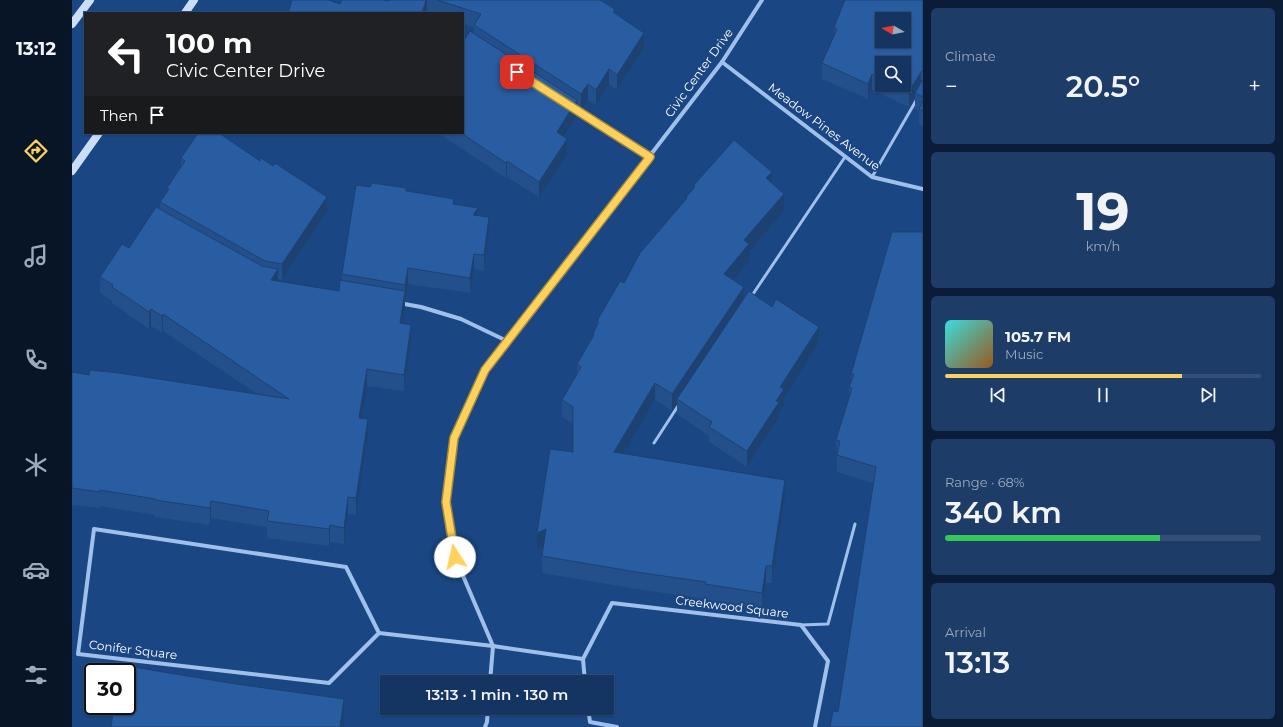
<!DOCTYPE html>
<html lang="en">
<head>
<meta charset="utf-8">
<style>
  :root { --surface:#143462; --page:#1d3c68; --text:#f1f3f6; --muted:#9daabe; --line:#334f77; --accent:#fdd15b }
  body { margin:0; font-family:Montserrat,sans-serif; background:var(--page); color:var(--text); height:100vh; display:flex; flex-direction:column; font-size:15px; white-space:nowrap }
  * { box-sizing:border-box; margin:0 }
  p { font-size:13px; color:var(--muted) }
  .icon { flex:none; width:22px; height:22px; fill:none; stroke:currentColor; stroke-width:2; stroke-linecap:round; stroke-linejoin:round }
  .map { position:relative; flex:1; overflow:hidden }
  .panel { display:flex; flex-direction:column; gap:8px; padding:8px; background:#0b1d36; width:360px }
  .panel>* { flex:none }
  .hud { position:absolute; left:12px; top:12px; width:380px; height:122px; border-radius:0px; box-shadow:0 1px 3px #0004,0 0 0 1px var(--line); background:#202124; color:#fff; overflow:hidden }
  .needle { width:26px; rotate:279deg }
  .tools { position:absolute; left:803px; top:12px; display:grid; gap:8px }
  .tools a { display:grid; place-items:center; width:36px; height:36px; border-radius:0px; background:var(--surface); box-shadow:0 1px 3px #0004,0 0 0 1px var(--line); font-size:20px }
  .speed { position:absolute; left:12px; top:663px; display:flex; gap:8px; font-size:20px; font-weight:700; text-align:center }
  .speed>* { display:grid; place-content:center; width:52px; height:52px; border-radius:50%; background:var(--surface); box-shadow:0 1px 3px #0004,0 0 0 1px var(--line); line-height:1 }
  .speed .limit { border:2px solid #111; border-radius:6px; background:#fff; color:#111 }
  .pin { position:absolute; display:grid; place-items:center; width:34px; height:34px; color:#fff; margin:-17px; border-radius:8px; box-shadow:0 2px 6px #0006 }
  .me { position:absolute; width:44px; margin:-22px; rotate:350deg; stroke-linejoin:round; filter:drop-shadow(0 0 3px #0008) }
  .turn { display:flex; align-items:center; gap:14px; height:84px; padding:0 16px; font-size:18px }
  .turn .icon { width:52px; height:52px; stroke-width:2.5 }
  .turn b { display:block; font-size:28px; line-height:34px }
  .then { display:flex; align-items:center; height:38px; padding:0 16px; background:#0003; gap:8px; font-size:15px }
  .big { font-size:30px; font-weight:600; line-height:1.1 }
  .panel .tile { flex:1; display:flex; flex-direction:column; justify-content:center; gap:6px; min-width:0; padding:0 14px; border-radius:6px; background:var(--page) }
  .panel .dial { align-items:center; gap:0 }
  .dial b { font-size:52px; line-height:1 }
  .song { display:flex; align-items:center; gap:12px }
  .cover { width:48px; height:48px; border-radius:6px; background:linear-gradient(135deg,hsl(180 70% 55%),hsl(30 70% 35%)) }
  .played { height:4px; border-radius:2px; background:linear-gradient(90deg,var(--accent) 75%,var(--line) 75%) }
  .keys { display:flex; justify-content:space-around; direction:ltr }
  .heat { display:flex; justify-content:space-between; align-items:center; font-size:22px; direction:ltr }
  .charge { height:6px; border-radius:3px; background:linear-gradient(90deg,#34c759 68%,var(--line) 0) }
  .trip { position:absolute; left:308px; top:675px; width:234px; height:40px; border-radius:0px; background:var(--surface); box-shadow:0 1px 3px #0004,0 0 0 1px var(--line); font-weight:600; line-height:40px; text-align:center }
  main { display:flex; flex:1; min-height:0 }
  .dock { display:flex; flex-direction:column; width:72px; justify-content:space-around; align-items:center; background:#081527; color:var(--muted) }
  .dock .icon { width:28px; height:28px }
  .dock .on { color:var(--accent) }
  .dock b { font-size:18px; color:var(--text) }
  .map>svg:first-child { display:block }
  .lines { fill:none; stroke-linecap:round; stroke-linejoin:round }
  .lane { stroke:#9fc0eb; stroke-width:3 }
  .street { stroke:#9fc0eb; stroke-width:4 }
  .secondary { stroke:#cbdef8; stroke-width:8 }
  .wall { fill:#23508b; fill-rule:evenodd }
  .shaded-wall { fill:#1d4171 }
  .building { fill:#295da2; stroke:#1d4171; fill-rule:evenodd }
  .route-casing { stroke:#a4883b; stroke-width:10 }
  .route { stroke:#fdd15b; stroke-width:7 }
  .labels { text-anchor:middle; stroke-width:4; stroke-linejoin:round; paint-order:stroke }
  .street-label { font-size:12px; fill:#fff; stroke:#1a4683 }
</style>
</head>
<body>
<main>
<nav class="dock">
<b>13:12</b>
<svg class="icon on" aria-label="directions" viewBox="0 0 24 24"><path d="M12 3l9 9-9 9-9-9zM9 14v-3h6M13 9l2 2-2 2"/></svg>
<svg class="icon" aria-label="music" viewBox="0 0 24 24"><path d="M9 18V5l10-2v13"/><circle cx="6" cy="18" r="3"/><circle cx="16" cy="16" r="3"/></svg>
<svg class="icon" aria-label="phone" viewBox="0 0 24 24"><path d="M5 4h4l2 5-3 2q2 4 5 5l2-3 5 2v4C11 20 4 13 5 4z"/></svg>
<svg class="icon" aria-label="climate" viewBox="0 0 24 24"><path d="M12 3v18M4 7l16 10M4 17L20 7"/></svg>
<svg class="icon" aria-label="car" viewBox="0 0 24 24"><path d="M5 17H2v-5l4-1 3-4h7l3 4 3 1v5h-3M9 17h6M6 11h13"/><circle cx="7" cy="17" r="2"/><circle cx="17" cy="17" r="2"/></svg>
<svg class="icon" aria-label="filters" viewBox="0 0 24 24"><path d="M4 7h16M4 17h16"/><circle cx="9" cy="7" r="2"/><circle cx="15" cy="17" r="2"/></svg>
</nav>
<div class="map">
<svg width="851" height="727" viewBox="0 0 851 727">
  <rect width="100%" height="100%" fill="#1a4683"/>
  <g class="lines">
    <g class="lane">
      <polyline points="800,177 845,99"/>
      <polyline points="679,297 773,157"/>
      <polyline points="582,443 606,406"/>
      <polyline points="729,625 756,624 783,524"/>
    </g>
    <g class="street">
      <polyline points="650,62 800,177 851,189"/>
      <polyline points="502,108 577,157"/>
      <polyline points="327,303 349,307 389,319 435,341"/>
      <polyline points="307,633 257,683 6,654 22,529 274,567 307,633 421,646 511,659"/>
      <polyline points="418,682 421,646 383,557 374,502 382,437 413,370 650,62 690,0"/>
      <polyline points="513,682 511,659 540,603 729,625 756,661 743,727"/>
      <polyline points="516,708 518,722 545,727"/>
      <polyline points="413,727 415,722 416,708"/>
    </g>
    <g class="secondary">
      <polyline points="113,13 122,0"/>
      <polyline points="0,24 18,0"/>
      <polyline points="0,171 27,133"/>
    </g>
  </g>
  <g class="wall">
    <polygon points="270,0 528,0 543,14 572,49 545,90 537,85 524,105 516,100 509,110 505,107 505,115 492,137 495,155 467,197 435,177 434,178 366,133 391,133 402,34 402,27 391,24 391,13 357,13 355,12 355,13 216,13 268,4"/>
    <path d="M851,0V126L847,125V111L843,109V97L837,107L800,90L796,99L750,79V63L762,36V27ZM810,63L832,85H810Z"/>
    <polygon points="109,158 255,212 210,280 206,279 206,282 267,291 270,280 270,274 298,187 334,191 382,204 406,216 417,233 412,271 402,269 398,293 336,284 333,301 333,308 330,323 339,341 332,391 295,386 290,418 296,436 284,515 276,514 272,544 258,542 257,546 195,538 195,527 139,518 138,525 83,517 83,515 28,506 28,508 0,505 0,372 17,375 185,394 91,331 90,333 79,326 77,329 40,303 40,301 28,293 28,277 57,248 88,209 88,202 95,193 95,188 109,167"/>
    <polygon points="700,183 712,211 677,252 677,261 661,280 672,299 747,343 712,397 712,405 707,412 707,418 675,467 637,442 637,436 605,414 605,404 600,411 583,400 551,453 713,497 700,583 694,583 690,610 633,601 633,599 564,589 470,573 470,556 471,548 465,550 501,452 501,424 490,417 490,400 505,374 505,364 521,338 521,334 525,326 525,321 552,283 614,200 614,197 621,189 621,186"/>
    <polygon points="851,232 766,712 801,483 765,472 764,440 777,396 777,387 779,382 779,374"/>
  </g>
  <g class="shaded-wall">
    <polygon points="354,0 355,0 355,13 350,13"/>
    <polygon points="572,33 572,49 545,90 545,75"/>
    <polygon points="537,69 537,85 524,105 524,90"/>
    <polygon points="849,72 849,87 843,93 843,97 837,107 837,91"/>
    <polygon points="800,74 800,90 796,99 796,84"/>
    <polygon points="516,84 516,100 509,110 509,94"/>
    <polygon points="505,100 505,115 485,148 485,132"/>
    <polygon points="495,139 495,155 467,197 467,182"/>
    <polygon points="435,161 435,177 434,178 434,163"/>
    <polygon points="700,172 700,189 694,178"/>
    <polygon points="712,194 712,211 677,252 677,261 652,291 652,274 672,240"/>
    <polygon points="255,197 255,212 210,280 210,264"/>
    <polygon points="406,208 406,223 401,215"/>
    <polygon points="417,217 417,233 412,271 412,255"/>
    <polygon points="402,254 402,269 398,293 398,278"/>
    <polygon points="336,268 336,284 333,301 333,285"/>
    <polygon points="206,269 206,286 199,280"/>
    <polygon points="672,287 672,303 605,399 605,404 600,411 600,394"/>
    <polygon points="333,291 333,308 328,340 328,323"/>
    <polygon points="79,309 79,326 77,329 77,312"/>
    <polygon points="91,314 91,331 90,333 90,316"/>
    <polygon points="339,325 339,341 332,391 332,375"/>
    <polygon points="747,327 747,343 712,397 712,405 707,412 707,418 675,467 675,451 704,401 708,387"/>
    <polygon points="295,369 295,386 287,435 287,418"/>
    <polygon points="583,383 583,400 542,469 542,452"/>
    <polygon points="296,419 296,436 284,515 284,498"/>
    <polygon points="713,480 713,497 700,583 700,566"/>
    <polygon points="276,497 276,514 272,544 272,528"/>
    <polygon points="139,501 139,518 138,525 138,508"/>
    <polygon points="258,525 258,542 257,546 257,529"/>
    <polygon points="474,529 474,546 465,550 465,533"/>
    <polygon points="694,566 694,583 690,610 690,593"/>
    <polygon points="272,699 272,717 271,727 268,727"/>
  </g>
  <g class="building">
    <polygon points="220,0 256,0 268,4 270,0 312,0 315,1 317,0 354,0 350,13 216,13"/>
    <polygon points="365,0 528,0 543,9 541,12 572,33 545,75 537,69 524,90 516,84 509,94 402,25 409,14"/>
    <path d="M773,0H851V71L849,72L837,91L824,85H832V63H810V79L800,74L796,84L750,63L765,29L762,27ZM810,19H832V41H810Z"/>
    <polygon points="398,31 505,100 485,132 495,139 467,182 435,161 434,163 389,133 391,133 391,42"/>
    <polygon points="851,79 851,97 843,93"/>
    <polygon points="851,100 851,111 847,109"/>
    <polygon points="126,133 141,133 142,134 142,133 147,133 188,161 189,158 201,166 203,163 255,197 210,264 193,261 88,202 97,189 95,188 113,161 109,158"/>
    <polygon points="662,140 700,172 694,178 712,194 672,240 677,244 652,274 672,287 600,394 583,383 542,452 713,480 700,566 694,566 690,593 633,584 634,582 564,572 470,556 474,529 465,533 478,449 501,452 501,407 490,400 509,367 505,364 522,335 521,334 527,322 525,321 548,281 552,283 568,253 615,198 614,197 623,187 621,186"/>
    <polygon points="300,183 334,188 334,191 347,193 382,199 381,204 406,208 401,215 417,217 412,255 402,254 398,278 336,268 333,285 270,274 284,185 298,187"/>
    <polygon points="84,207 190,266 206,269 199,280 267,291 268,280 333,291 328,323 339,325 332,375 295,369 287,418 296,419 284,498 276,497 272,528 258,525 257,529 195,521 197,511 139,501 138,508 83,500 83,499 28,490 28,492 0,488 0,372 17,375 18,370 47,373 217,399 91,314 90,316 79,309 77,312 40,287 41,285 28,277 50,244 57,248"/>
    <polygon points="820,232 851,232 851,727 758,727 761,711 766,712 804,467 765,455 768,441 764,440 780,388 777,387 782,374 779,374"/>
    <polygon points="677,291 700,307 704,299 747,327 708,387 712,389 704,401 707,402 675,451 637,427 640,422 605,399"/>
    <polygon points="55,666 164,684 272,699 268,727 39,727 42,706 55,706 55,672 54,672"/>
  </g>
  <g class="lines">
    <defs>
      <polyline id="route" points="383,557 374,502 382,438 413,370 578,157 445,72"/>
    </defs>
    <use href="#route" class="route-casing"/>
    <use href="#route" class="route"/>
  </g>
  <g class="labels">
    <g class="street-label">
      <text transform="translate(627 73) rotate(-54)" y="4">Civic Center Drive</text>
      <text transform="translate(752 127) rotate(37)" y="4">Meadow Pines Avenue</text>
      <text transform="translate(660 607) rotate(7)" y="4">Creekwood Square</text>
      <text transform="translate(61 650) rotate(7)" y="4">Conifer Square</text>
    </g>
  </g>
</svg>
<div class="tools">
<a><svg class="needle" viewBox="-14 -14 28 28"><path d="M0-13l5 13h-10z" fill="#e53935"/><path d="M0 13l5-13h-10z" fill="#9daabe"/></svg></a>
<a><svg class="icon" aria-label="search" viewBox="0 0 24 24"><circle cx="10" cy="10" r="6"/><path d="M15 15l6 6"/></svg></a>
</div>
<div class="speed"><div class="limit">30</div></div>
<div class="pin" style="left:445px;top:72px;background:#d93025"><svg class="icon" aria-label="arrive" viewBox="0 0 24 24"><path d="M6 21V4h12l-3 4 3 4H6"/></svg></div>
<svg class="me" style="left:383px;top:557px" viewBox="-20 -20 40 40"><circle r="19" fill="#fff"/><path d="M0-13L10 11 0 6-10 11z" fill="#fdd15b"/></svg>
<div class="trip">13:13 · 1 min · 130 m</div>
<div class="hud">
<div class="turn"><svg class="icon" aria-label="left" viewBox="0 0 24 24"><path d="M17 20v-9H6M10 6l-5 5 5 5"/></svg><div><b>100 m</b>Civic Center Drive</div></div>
<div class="then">Then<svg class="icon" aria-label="arrive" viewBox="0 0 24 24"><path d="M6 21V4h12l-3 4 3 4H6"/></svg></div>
</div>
</div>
<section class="panel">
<div class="tile"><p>Climate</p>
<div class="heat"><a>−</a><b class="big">20.5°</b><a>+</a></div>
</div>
<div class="tile dial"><b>19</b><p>km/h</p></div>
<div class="tile">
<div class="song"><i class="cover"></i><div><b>105.7 FM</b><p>Music</p></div></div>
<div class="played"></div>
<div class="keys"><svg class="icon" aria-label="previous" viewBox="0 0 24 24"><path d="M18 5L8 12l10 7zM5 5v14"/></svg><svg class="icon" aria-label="pause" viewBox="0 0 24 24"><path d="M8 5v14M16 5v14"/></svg><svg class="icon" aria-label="next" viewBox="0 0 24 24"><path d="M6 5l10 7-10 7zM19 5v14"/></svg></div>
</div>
<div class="tile"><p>Range · 68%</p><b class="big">340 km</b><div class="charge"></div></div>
<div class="tile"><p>Arrival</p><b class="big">13:13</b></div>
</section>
</main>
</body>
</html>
